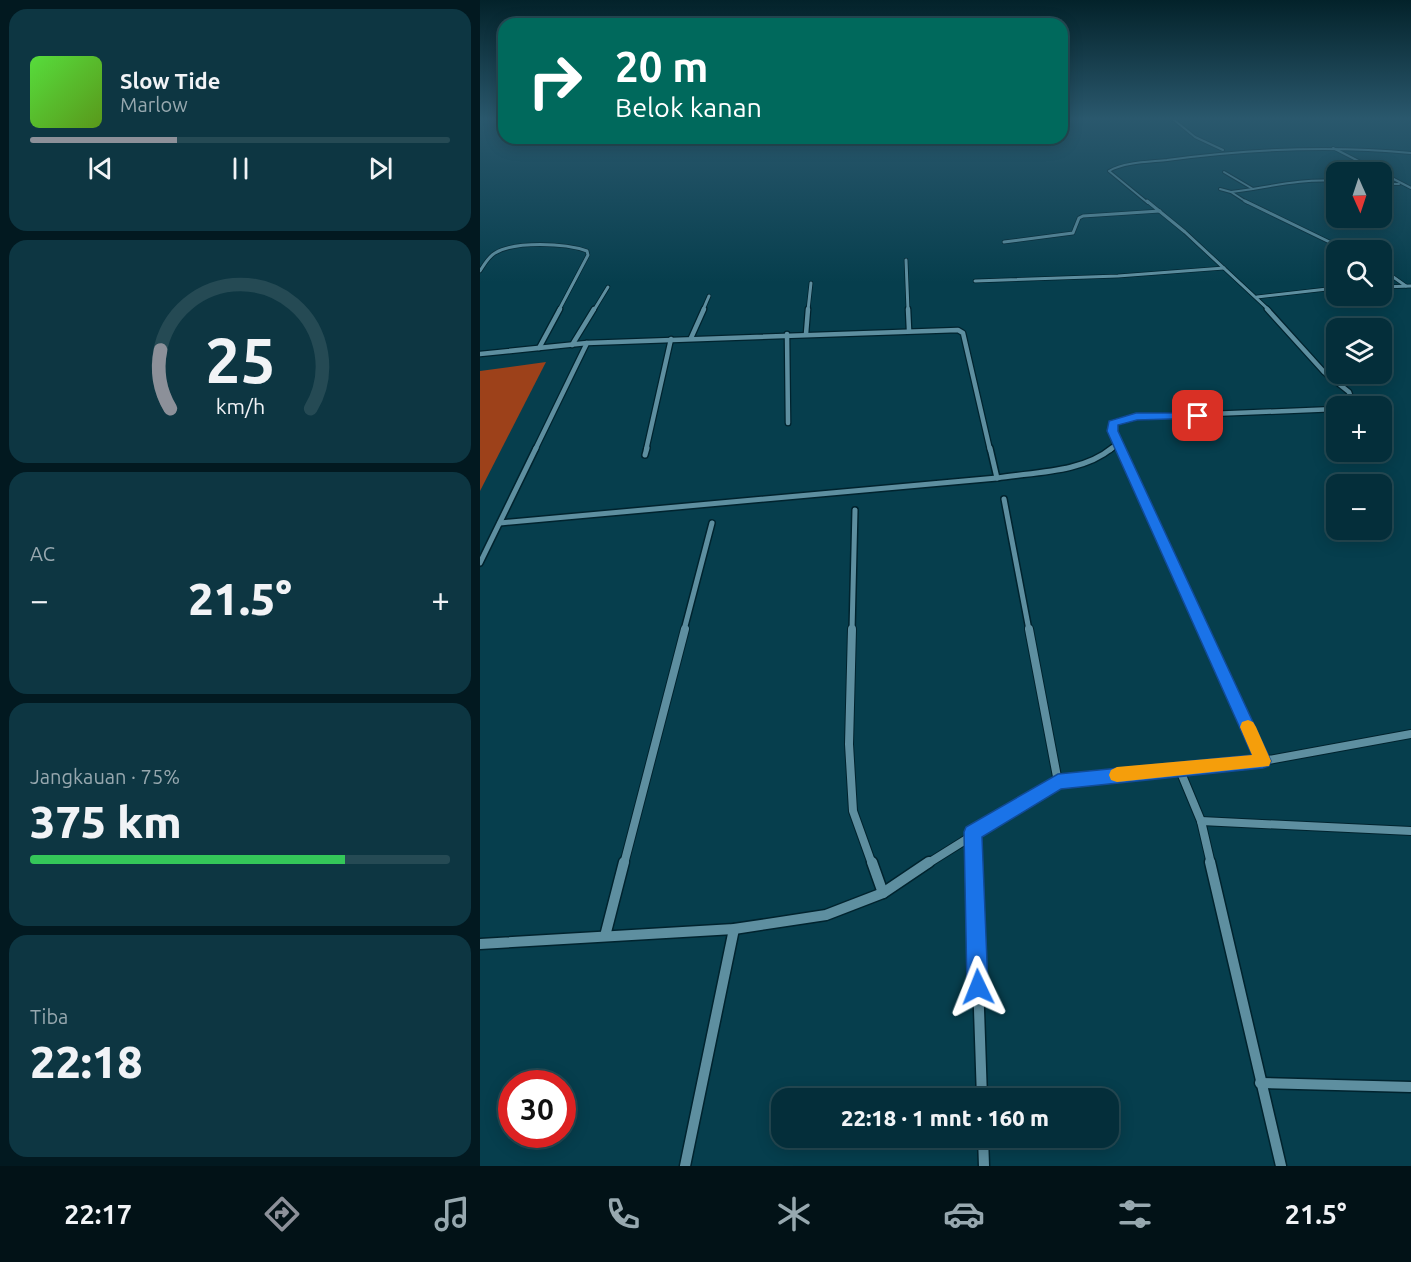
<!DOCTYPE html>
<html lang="id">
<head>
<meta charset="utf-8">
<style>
  :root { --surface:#042e3a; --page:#0d3642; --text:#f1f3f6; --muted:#97a8af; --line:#254a54; --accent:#8c9099 }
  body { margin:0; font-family:Ubuntu,sans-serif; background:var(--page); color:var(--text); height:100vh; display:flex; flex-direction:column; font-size:22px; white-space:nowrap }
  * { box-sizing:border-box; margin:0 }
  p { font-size:20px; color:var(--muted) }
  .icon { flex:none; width:33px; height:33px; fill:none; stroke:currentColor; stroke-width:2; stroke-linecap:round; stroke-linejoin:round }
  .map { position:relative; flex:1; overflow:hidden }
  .details { display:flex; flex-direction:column; gap:9px; padding:9px; background:#021920; width:480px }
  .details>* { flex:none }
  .top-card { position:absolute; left:18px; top:18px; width:570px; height:126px; border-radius:18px; box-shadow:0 3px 15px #0003,0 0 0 2px var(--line); background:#00695c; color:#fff; overflow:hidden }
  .needle { width:39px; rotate:177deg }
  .fabs { position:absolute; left:846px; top:162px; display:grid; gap:12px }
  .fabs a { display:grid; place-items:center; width:66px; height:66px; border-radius:12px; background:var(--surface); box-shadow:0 3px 15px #0003,0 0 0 2px var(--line); font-size:30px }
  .speed { position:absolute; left:18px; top:1070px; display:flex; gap:12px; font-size:30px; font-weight:700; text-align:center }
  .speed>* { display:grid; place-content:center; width:78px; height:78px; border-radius:50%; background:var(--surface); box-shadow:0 3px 15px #0003,0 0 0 2px var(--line); line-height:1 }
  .speed .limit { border:9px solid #d22; background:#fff; color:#111 }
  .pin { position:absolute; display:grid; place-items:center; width:51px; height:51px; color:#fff; margin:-26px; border-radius:12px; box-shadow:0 3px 9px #0006 }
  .me { position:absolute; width:66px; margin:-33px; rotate:358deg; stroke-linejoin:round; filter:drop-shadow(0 0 4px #0008) }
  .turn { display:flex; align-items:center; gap:21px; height:126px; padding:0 18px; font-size:27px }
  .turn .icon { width:78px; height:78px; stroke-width:2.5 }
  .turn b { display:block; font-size:42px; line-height:51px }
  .big { font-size:45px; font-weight:800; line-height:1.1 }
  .details .widget { flex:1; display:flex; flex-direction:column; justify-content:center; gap:9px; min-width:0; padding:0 21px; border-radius:18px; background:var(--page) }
  .details .dial { align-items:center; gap:0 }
  .dial svg { height:156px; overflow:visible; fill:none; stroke:var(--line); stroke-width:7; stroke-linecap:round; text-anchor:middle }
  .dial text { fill:var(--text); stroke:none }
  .song { display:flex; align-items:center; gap:18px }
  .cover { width:72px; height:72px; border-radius:9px; background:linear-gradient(135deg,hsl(110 70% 55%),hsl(90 70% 35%)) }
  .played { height:6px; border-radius:3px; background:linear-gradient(90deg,var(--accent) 35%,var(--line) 35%) }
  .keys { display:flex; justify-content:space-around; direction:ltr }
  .heat { display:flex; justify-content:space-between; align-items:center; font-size:33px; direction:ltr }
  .charge { height:9px; border-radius:4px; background:linear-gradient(90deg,#34c759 75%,var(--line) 0) }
  .trip { position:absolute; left:291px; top:1088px; width:348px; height:60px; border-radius:18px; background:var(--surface); box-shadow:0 3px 15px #0003,0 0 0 2px var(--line); font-weight:800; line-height:60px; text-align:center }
  .tabs { display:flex; height:96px; justify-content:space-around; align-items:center; background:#021217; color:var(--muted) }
  .tabs .icon { width:42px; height:42px }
  .tabs .on { color:var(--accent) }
  .tabs b { font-size:27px; color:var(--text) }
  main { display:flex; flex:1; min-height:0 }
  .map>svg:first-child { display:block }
  .green { fill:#9d411a }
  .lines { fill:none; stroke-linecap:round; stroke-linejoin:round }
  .street-far5-casing { stroke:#00232e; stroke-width:4 }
  .street-far4-casing { stroke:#00232e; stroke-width:4.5 }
  .street-far3-casing { stroke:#00232e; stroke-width:7 }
  .street-far2-casing { stroke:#00232e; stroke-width:8 }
  .street-far1-casing { stroke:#00232e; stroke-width:10 }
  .street-casing { stroke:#00232e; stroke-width:13 }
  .street-far5 { stroke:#5e8fa0; stroke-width:2 }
  .street-far4 { stroke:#5e8fa0; stroke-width:3 }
  .street-far3 { stroke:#5e8fa0; stroke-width:4.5 }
  .street-far2 { stroke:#5e8fa0; stroke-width:5 }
  .street-far1 { stroke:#5e8fa0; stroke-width:8 }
  .street { stroke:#5e8fa0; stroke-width:10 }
  .route { fill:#1a73e8; stroke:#114b97; stroke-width:1.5 }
  .slow { fill:#f59e0b }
</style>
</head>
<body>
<main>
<section class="details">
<div class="widget">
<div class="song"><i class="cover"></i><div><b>Slow Tide</b><p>Marlow</p></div></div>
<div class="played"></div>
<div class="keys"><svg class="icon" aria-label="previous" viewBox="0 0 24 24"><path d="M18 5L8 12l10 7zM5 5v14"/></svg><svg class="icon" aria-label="pause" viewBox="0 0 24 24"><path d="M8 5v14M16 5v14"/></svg><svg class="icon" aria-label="next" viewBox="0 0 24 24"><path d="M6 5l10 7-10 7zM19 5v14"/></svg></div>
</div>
<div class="widget dial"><svg viewBox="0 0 100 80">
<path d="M14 69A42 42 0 1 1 86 69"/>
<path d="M14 69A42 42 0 0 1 9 39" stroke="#8c9099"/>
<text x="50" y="56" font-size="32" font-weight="700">25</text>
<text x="50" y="72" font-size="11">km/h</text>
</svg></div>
<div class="widget"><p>AC</p>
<div class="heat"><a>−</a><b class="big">21.5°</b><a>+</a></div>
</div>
<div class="widget"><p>Jangkauan · 75%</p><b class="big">375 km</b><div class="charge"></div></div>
<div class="widget"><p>Tiba</p><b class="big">22:18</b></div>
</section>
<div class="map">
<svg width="931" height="1166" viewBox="0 0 931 1166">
  <rect width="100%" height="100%" fill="#063e4d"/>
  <polygon class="green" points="66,362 0,491 0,371"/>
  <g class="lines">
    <defs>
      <g id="street-far5">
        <polyline points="693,119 715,137 743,150"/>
        <polyline points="853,148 900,172"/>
        <polyline points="744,172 773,189"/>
        <polyline points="902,173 931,188"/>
        <polyline points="902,184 919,184"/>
        <polyline points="740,189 751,192 768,203"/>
        <path d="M751,192C785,188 822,178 856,181"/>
        <path d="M668,203L629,171C645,162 669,162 687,160C769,149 849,145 931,153"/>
      </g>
      <g id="street-far4">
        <polyline points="667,201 705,232 789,310"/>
        <polyline points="765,201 866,250"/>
        <polyline points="524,242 593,233 599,218 603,216 680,211"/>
        <polyline points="426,260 428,310"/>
        <polyline points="902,269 926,286"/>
        <path d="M0,271C4,265 8,257 15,253C35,241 85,243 107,251L108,255L79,310"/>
        <polyline points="495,281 638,276 744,268"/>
        <polyline points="902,287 931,286"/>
        <polyline points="777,297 856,288"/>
        <polyline points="114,310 128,287"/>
        <polyline points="223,310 229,296"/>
        <polyline points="328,310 331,283"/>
      </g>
      <g id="street-far3">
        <polyline points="428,309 429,330"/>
        <polyline points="787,309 844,372 869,392 871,398 861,406"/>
        <polyline points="307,334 308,423"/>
        <polyline points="326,334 328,309"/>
        <polyline points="211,338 224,309"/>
        <polyline points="92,345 114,309"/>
        <polyline points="59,348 80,309"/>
        <polyline points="0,354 107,343 478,330 483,333 510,450"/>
        <polyline points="55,450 107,343"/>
        <polyline points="166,450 191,339"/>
        <polyline points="630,450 639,442"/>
        <polyline points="640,450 632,431 633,423 656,417 856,409"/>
      </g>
      <g id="street-far2">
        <polyline points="510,448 517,478"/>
        <polyline points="640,448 723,630"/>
        <polyline points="165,455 167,448"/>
        <polyline points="524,499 549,630"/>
        <path d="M20,523L517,478C554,472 602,473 632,448"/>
        <polyline points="0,563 56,448"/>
        <polyline points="204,630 232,523"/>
        <polyline points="372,630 375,510"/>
      </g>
      <g id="street-far1">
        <polyline points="372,629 369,744 373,811 392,864"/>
        <polyline points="549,629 578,782"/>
        <polyline points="722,629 783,761"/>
        <polyline points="699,768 783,761 931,734"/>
        <polyline points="721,821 931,831"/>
        <polyline points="493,833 494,864"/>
        <polyline points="144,864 205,629"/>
        <polyline points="447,864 578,782 699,768 721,821 731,864"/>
      </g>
      <g id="street">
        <polyline points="392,862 403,893"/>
        <polyline points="494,862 502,1098"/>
        <polyline points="730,862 801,1166"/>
        <polyline points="125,936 144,862"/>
        <polyline points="0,944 254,929 346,915 403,893 449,862"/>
        <polyline points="780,1083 931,1087"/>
        <polyline points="503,1137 504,1166"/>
        <polyline points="205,1166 254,929"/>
      </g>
    </defs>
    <use href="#street-far5" class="street-far5-casing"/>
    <use href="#street-far4" class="street-far4-casing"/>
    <use href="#street-far3" class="street-far3-casing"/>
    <use href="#street-far2" class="street-far2-casing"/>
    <use href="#street-far1" class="street-far1-casing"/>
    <use href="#street" class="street-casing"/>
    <use href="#street-far5" class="street-far5"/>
    <use href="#street-far4" class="street-far4"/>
    <use href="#street-far3" class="street-far3"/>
    <use href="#street-far2" class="street-far2"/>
    <use href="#street-far1" class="street-far1"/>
    <use href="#street" class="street"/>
  </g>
  <linearGradient id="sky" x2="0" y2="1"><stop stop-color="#03222a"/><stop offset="0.42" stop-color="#2a586d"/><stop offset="1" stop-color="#2a586d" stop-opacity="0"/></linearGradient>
  <rect width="931" height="282" fill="url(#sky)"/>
  <polygon class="route" points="718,413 724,416 722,418 657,420 638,425 638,431 791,761 789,766 783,768 581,789 502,837 508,987 505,995 498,998 490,995 487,987 484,832 486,827 578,774 772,755 627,431 629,421 656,413"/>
  <polygon class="slow" points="768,720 773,722 776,727 791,761 789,766 637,782 631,780 629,775 631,770 637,767 772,755 760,727 762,722"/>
</svg>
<div class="fabs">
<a><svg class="needle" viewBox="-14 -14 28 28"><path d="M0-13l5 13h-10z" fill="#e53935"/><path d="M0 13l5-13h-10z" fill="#97a8af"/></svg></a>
<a><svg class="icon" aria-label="search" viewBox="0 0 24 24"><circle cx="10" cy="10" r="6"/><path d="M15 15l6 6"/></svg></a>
<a><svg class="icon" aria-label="layers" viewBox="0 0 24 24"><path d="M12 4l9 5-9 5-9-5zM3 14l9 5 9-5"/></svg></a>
<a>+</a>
<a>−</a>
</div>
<div class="speed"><div class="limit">30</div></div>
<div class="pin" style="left:718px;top:416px;background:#d93025"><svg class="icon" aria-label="arrive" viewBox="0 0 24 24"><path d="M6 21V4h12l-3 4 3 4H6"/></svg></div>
<svg class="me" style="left:498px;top:987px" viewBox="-20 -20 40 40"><path d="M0-17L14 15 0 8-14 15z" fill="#1a73e8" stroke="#fff" stroke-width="4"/></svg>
<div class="trip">22:18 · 1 mnt · 160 m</div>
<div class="top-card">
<div class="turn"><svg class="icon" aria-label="right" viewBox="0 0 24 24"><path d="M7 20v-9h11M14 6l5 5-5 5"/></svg><div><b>20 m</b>Belok kanan</div></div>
</div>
</div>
</main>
<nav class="tabs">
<b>22:17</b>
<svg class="icon on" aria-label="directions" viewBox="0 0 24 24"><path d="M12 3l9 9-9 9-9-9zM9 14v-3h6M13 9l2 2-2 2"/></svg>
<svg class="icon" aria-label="music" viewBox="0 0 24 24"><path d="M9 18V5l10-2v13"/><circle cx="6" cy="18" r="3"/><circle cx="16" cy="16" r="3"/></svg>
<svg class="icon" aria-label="phone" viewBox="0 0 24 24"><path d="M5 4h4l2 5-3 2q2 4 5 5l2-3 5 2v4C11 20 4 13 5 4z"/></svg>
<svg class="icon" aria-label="climate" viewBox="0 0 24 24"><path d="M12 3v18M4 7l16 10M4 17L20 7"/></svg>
<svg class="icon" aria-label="car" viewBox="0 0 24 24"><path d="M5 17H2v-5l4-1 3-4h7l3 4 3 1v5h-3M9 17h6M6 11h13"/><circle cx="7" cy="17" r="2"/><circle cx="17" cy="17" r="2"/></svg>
<svg class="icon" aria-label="filters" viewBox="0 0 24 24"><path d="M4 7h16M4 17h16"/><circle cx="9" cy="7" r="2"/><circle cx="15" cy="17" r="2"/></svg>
<b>21.5°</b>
</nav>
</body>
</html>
